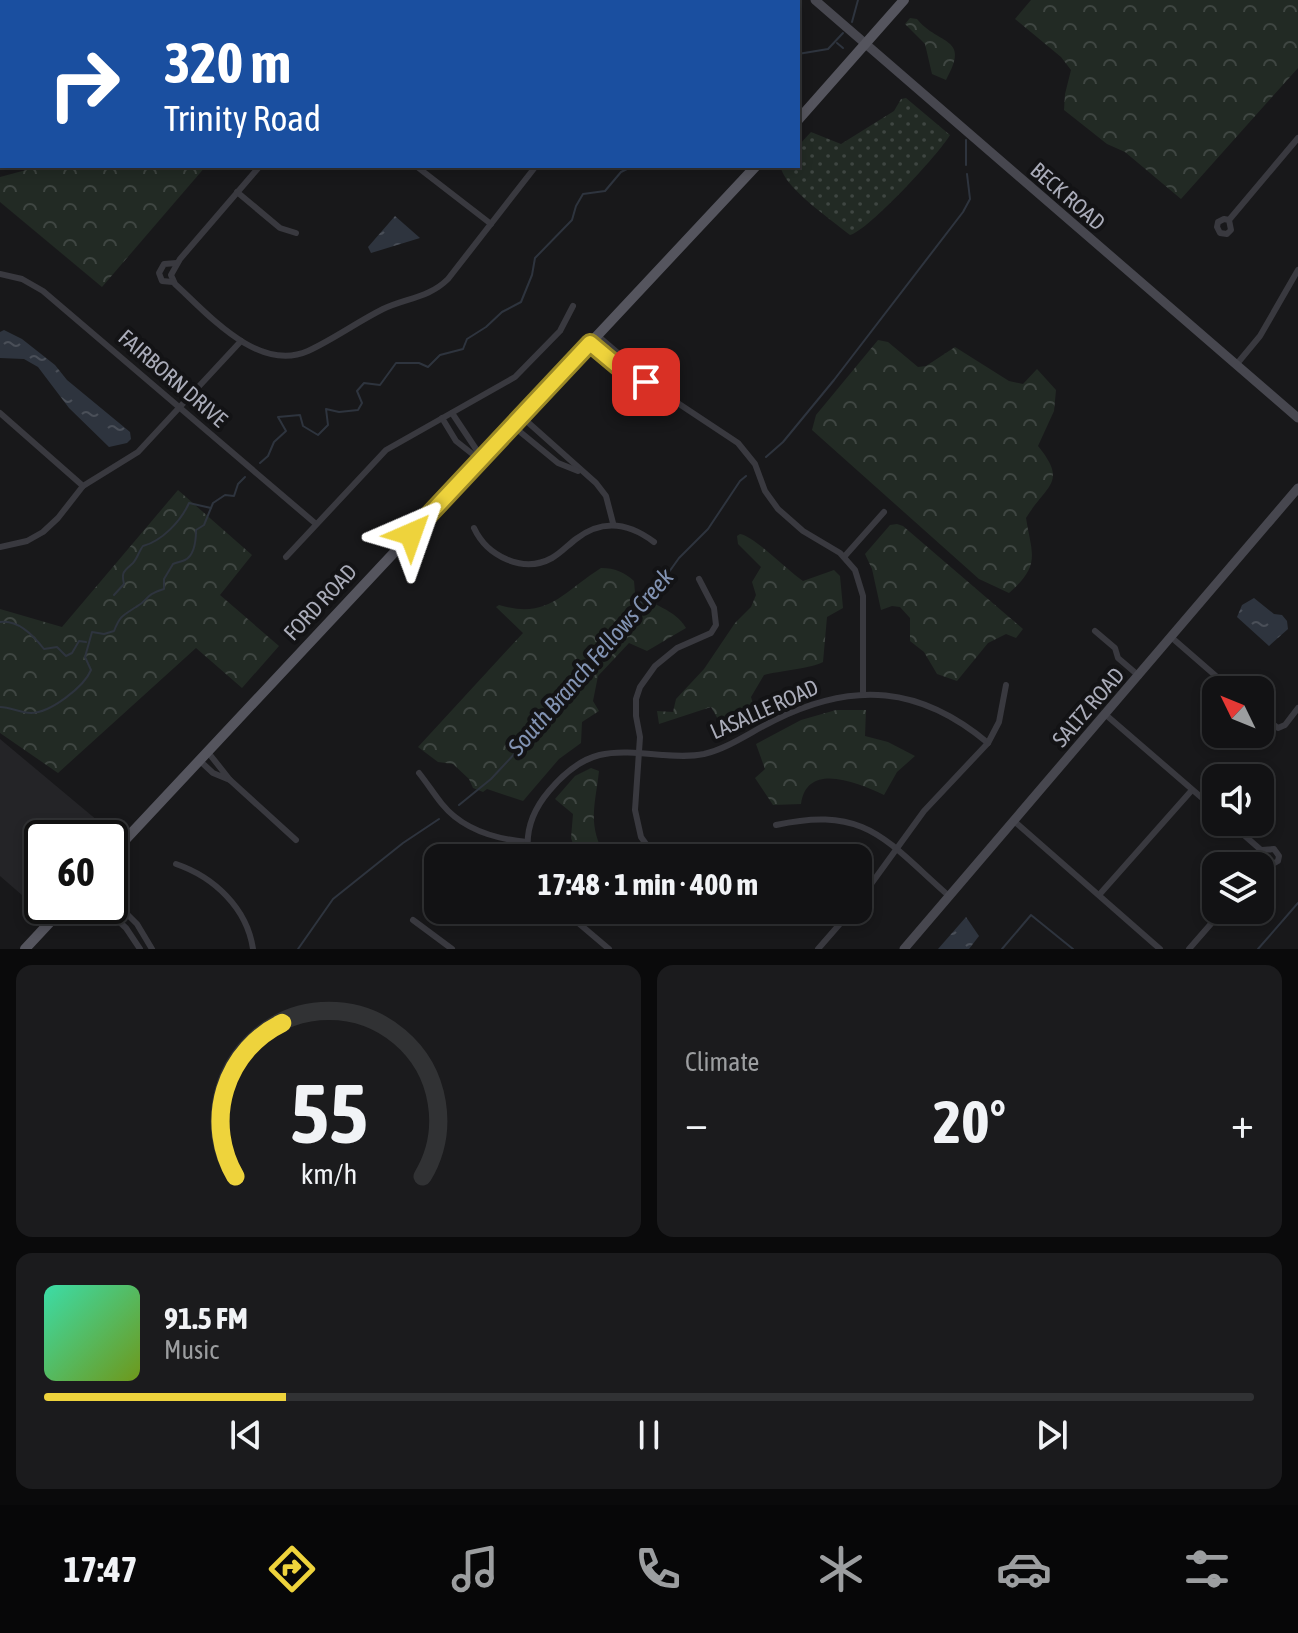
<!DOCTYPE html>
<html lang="en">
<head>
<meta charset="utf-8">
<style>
  :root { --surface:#121214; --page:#1b1b1d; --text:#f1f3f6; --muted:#9c9ea0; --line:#313234; --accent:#eed33c }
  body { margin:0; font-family:"Asap Condensed",sans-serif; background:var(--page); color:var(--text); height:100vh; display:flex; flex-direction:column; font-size:30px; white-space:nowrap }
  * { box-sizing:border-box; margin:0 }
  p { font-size:26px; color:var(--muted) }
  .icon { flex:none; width:44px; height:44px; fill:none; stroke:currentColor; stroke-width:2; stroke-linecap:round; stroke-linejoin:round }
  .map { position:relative; height:949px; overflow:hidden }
  .details { display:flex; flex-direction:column; gap:16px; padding:16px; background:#0a0a0b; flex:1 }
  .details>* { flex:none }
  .top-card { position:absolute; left:0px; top:0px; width:800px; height:168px; box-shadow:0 4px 12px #0003,0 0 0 2px var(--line); background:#1a4fa0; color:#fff; overflow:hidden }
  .needle { width:52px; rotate:313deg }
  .buttons { position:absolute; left:1202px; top:676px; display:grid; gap:16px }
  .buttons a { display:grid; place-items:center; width:72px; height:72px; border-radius:16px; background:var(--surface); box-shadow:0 4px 12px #0003,0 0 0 2px var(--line); font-size:40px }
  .speed { position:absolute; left:24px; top:820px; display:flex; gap:16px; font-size:40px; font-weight:700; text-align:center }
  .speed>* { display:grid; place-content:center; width:104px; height:104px; border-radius:50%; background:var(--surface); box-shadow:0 4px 12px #0003,0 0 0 2px var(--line); line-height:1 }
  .speed .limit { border:4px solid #111; border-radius:12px; background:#fff; color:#111 }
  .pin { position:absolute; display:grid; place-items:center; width:68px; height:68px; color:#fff; margin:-34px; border-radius:16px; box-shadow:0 4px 12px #0006 }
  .me { position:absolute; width:88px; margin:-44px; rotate:43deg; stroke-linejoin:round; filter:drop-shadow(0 0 6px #0008) }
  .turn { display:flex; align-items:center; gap:28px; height:168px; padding:0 32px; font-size:36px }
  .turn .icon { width:104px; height:104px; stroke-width:2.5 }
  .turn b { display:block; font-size:56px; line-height:68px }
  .big { font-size:60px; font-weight:700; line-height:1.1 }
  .details .tile { flex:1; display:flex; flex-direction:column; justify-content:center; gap:12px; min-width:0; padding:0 28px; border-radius:16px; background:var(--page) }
  .details .dial { align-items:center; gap:0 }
  .dial svg { height:208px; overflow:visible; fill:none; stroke:var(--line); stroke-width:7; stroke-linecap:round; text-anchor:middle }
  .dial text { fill:var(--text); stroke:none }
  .song { display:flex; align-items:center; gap:24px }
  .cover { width:96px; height:96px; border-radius:12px; background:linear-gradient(135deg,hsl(160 70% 55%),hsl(80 70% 35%)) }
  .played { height:8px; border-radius:4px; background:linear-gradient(90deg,var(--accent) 20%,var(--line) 20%) }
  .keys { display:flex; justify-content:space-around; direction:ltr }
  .heat { display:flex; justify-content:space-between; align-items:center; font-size:44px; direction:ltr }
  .details .tiles { flex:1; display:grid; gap:16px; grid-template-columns:1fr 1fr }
  .tile:last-child { grid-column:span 2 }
  .trip { position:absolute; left:424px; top:844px; width:448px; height:80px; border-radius:16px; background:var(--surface); box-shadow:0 4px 12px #0003,0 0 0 2px var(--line); font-weight:700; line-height:80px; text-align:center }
  .dock { display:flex; height:128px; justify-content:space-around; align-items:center; background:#070708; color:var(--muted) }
  .dock .icon { width:56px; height:56px }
  .dock .on { color:var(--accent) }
  .dock b { font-size:36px; color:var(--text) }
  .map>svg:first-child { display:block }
  .built { fill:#242427 }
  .grass { fill:url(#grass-dots) }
  .forest { fill:url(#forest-crowns) }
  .water { fill:url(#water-ripples) }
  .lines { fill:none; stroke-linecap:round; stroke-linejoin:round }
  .stream { stroke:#2e343e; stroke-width:2 }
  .street { stroke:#39393f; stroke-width:6 }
  .secondary { stroke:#47474f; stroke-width:9 }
  .primary { stroke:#55555e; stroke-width:10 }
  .route-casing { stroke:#9b8927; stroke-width:20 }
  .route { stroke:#eed33c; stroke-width:14 }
  .labels { text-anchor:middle; stroke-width:8; stroke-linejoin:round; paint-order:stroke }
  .street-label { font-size:22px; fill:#aaacb9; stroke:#131315 }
  .water-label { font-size:24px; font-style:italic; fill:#8293b3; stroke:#131315 }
</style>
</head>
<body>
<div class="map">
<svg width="1298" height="949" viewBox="0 0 1298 949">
  <defs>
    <pattern id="grass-dots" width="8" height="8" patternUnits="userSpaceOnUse" patternTransform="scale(2)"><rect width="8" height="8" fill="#222a24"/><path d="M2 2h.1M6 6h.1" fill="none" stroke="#3f4642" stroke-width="1.8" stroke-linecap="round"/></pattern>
    <pattern id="forest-crowns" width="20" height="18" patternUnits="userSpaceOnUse" patternTransform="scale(2)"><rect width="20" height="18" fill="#222a24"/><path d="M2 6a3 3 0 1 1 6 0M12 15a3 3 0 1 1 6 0" fill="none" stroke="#3f4642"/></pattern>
    <pattern id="water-ripples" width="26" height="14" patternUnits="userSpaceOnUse" patternTransform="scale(2)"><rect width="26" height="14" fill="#2e343e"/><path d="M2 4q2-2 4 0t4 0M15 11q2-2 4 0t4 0" fill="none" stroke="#4a4f58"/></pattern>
  </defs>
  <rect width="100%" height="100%" fill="#18181a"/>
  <polygon class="built" points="0,739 110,831 104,838 42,838 42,905 38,909 0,876"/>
  <path class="grass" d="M906,98L950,135C939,154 868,231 850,235C833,221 783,187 781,167L798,166V146L811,132L841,144L894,111L901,99Z"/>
  <g class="forest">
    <polygon points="1031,0 1298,0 1298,68 1181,199 1125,152 1107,144 1064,110 1065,94 1071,70 1061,57 1015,19"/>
    <path d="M910,18L917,19C939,46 971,36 946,80L932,74L925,44L905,24Z"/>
    <polygon points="41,166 206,166 102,287 0,202 0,177"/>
    <path d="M878,340L888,342L918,367L926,366L955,347L1009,381L1023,384L1037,369L1056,390L1054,411L1038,446C1068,483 1047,484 1026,518C1032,555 1041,565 1009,593L979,579L812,430L816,415Z"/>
    <polygon points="178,490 252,555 220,595 279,646 242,688 196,648 58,773 0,733 0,609 62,627"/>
    <polygon points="897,524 903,526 1023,629 1016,638 1006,634 988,643 957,681 937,674 924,652 910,641 910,618 900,607 892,606 881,610 872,569 865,554 890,525"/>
    <path d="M740,534C754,536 787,570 803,581L834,570L840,576L843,608L827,617L823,662C814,668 778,671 764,675L751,697L754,707C746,720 734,723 719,721L711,707L659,724L657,711L673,712L676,699L704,669L735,623L751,607L756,595L752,582L761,567L738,544L737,536Z"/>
    <path d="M601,568C615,568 624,572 634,581L635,593C651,604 676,610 686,628L647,651L629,643L598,676L593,701L599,711L582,722L581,743L559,759L523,801L487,789L483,792L473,788L469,779L453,764L438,762L418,747L523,633L496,607L499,605C548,620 563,592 601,568Z"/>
    <path d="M836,710H866L865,736L888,742L915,756L897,772L884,795C858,783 807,761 801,804L773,805L755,778L765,769L756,744L801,720Z"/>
    <path d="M591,768L599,771C595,807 587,824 606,858H578L571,838L573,814L555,799L575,776Z"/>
  </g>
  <g class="water">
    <polygon points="395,216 420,238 371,253 368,247"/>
    <polygon points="4,330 22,339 55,365 67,380 130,432 131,439 127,443 109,447 69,408 38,367 24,359 0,358 0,332"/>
    <polygon points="1254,598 1274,614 1282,615 1287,621 1288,629 1269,646 1237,617 1242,605"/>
    <polygon points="966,917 979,936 969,949 938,949"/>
  </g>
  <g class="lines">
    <g class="stream">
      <polyline points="852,22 858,0"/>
      <polyline points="837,43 843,48"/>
      <polyline points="798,54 828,49 843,33"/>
      <polyline points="966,140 966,165"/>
      <polyline points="664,166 669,166"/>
      <polyline points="766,457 783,442 834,380 963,212 970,199 967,174"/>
      <polyline points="260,463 268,456 274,442 286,431 278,417 300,415 303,426 318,435 328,425 326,409 339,412 358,410 362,403 357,391 364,383 380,385 396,363 419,363 428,367 440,355 463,349 467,339 486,327 502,312 521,302 532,275 535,258 572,220 576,206 583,194 605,191 621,172 633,166"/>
      <path d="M114,595L124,584C121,572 124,571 133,563C137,559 139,551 143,546C162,541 181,521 189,503L211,508"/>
      <path d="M0,622C18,619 34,636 44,649L57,647L66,656L72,653L79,641L86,642"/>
      <path d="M0,707C11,707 20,713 31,713C50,713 84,687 91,670L85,657L92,632L104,634L114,631C120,616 122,616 136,607C149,600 144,595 164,589V579L173,564C177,562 181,562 185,560C195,555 196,539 196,530L204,525L213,503L225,495L234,496L238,484L245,477"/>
      <polyline points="459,805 491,779 532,735 538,724 567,693 582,666 594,657 603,642 630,616 636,605 642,602 664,579 679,558 708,529 740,481 746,476"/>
      <polyline points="298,949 333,899 403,843 439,819"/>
      <polyline points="1002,949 1031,915 1073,949"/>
      <polyline points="1258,949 1298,903"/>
    </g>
    <g class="street">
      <polyline points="366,0 366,2"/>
      <polyline points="661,0 662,2"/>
      <polyline points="757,2 758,0"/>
      <polyline points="767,2 769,0"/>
      <path d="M260,166L180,259L171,275L175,284C208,314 258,373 308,351C334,339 357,322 383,309C406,298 429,298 448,279L536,166"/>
      <polyline points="416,166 491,224"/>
      <polyline points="237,192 280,228 296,233"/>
      <polyline points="1229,220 1231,230 1227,234 1220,233 1217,227 1218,222 1224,219 1229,220 1298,138"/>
      <polyline points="0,274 22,279 43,291 316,524"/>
      <polyline points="173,282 162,281 159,273 164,264 177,263"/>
      <polyline points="590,343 633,379 646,382 639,371 598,336"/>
      <polyline points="1236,365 1260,336 1298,270"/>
      <polyline points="646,382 738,443 755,464 765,491 778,509 803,531 840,553 855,570 863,596 863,694"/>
      <polyline points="0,413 83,486"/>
      <polyline points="452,413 476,449 480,460"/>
      <polyline points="522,417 596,483 606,496 613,523"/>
      <polyline points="442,418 456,441 480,460"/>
      <polyline points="513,426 558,463 578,471"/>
      <path d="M474,528C487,556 523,574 552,558C561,553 568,545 576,539C603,518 629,523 654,542"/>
      <polyline points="0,547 27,541 43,532 58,518 83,486 138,452 241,341"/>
      <polyline points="286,557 386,450 515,377 560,331 573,306"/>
      <polyline points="844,557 884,512"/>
      <polyline points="1095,631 1115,648 1118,658 1139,676"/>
      <polyline points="1171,637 1232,690"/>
      <polyline points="1260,714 1278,728 1285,725 1298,708"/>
      <polyline points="1106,715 1216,810"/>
      <polyline points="199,760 213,773 230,780 207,751"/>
      <path d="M419,773C427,783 434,794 442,804C463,830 495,839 527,842"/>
      <polyline points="230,780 296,840"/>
      <polyline points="1014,821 1160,949"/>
      <polyline points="1229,822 1261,850"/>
      <path d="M776,825C867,805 886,841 949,896"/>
      <polyline points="1261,850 1274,849 1279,856 1278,861 1271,865 1262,864"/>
      <path d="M529,858C524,832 532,811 549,791C585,748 610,750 662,755C677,756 690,757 704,754C729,748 752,731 775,720C854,681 920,686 988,743"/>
      <polyline points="656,858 641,837 635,810 640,737 636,716 636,699 640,687 655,666 677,648 711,633 716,625 714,608 699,579"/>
      <path d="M176,864C214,877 247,908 253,949"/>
      <polyline points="1099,895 1192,790"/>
      <polyline points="110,897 137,924 152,949"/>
      <polyline points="858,902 924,811 988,743 999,722 1006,685"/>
      <polyline points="102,906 126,928 140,949"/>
      <polyline points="563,910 609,949"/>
      <polyline points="716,910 720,913"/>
      <polyline points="413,920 452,949"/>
      <polyline points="818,949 852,910"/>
      <polyline points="1189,949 1223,910"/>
    </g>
    <g class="secondary">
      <polyline points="815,0 1298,418"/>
      <polyline points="904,949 1298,488"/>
    </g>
    <g class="primary">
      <polyline points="798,120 904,0"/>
      <polyline points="110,856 756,166"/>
      <polyline points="25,949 65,906"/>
    </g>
  </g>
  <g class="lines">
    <defs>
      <polyline id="route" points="411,534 590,343 633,379 646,382"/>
    </defs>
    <use href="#route" class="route-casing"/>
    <use href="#route" class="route"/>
  </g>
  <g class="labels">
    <g class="street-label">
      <text transform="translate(1068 196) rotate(41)" y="8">BECK ROAD</text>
      <text transform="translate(173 378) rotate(41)" y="8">FAIRBORN DRIVE</text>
      <text transform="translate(320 602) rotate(-47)" y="8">FORD ROAD</text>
      <text transform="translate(1088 707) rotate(-49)" y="8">SALTZ ROAD</text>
      <text transform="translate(764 709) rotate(-24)" y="8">LASALLE ROAD</text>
    </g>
    <g class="water-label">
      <text transform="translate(591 662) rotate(-49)" y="8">South Branch Fellows Creek</text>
    </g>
  </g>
</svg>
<div class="buttons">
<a><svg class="needle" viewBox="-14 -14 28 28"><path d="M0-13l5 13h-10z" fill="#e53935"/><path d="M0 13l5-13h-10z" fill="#9c9ea0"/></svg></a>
<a><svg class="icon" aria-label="sound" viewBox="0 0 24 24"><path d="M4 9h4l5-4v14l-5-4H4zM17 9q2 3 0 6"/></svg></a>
<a><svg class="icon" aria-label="layers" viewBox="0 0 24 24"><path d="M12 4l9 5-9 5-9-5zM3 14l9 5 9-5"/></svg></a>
</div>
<div class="speed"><div class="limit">60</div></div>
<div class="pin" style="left:646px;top:382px;background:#d93025"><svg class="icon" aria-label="arrive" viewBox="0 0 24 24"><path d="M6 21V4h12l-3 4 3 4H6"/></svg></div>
<svg class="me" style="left:411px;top:534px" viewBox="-20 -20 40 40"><path d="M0-17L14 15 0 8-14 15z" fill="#eed33c" stroke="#fff" stroke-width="4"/></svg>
<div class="trip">17:48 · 1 min · 400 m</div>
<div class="top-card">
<div class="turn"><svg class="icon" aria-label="right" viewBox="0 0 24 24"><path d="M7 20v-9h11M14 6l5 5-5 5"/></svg><div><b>320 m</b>Trinity Road</div></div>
</div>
</div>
<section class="details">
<div class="tiles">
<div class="tile dial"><svg viewBox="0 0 100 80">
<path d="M14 69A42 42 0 1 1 86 69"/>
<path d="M14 69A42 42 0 0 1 32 10" stroke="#eed33c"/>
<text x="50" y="56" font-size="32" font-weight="700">55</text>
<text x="50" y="72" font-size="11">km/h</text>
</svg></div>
<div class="tile"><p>Climate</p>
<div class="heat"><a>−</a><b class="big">20°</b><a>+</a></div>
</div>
<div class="tile">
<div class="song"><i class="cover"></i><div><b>91.5 FM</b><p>Music</p></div></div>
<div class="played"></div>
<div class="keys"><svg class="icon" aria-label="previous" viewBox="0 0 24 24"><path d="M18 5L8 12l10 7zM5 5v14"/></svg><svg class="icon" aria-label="pause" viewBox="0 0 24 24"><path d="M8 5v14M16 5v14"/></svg><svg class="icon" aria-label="next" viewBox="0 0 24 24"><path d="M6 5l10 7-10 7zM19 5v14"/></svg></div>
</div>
</div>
</section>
<nav class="dock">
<b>17:47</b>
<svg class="icon on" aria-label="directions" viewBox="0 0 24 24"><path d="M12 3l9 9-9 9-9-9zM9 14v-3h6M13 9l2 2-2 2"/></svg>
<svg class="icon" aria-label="music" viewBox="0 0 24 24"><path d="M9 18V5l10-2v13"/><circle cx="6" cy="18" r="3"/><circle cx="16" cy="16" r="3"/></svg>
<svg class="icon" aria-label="phone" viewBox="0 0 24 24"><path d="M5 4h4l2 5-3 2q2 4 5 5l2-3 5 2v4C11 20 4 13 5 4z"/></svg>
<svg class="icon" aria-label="climate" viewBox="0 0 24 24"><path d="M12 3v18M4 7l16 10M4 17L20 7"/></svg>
<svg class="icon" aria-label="car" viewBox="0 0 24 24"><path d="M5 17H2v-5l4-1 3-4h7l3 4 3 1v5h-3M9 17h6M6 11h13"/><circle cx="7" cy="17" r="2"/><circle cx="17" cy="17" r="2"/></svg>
<svg class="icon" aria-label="filters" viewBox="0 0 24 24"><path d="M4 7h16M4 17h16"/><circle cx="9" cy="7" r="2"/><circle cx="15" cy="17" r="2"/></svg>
</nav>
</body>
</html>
